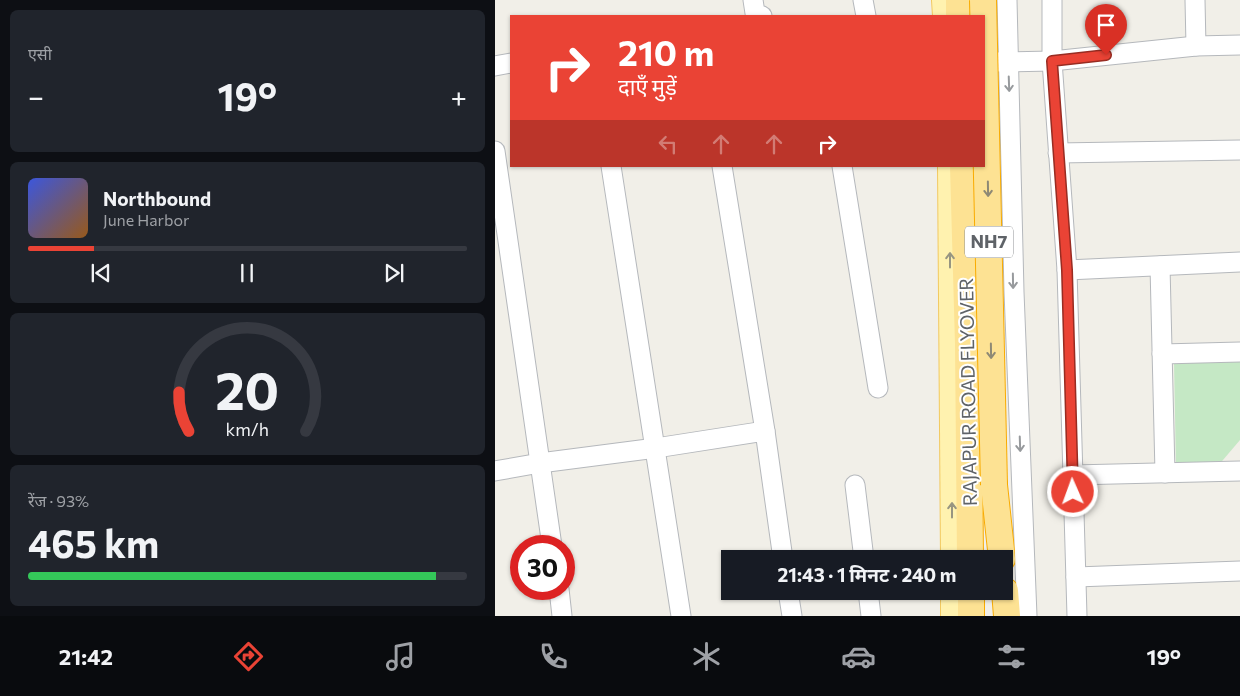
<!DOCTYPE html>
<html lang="hi">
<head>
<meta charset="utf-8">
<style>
  :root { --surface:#171b24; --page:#20242c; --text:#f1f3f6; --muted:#9ea1a6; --line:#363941; --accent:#ea4335 }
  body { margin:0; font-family:Commissioner,"Noto Sans Devanagari",sans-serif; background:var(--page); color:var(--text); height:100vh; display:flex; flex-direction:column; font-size:19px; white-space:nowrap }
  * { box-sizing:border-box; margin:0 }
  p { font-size:16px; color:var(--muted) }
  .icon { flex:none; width:28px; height:28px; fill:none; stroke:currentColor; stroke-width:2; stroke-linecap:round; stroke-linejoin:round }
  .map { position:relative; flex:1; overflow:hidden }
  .details { display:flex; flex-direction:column; gap:10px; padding:10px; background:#0d0f14; width:495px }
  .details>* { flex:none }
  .top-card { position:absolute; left:15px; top:15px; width:475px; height:152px; border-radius:0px; box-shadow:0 1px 4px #0004; background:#ea4335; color:#fff; overflow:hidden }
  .speed { position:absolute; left:15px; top:535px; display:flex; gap:10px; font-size:25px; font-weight:700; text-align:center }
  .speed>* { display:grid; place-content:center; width:65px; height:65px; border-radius:50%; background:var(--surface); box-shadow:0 1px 4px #0004; line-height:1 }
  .speed .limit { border:8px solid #d22; background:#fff; color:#111 }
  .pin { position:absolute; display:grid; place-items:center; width:42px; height:42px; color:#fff; margin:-51px -21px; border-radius:50% 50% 50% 0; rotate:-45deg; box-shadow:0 0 5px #0007 }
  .pin .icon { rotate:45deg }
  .me { position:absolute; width:55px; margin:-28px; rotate:358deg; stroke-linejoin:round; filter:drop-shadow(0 0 4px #0008) }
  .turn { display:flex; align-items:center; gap:18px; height:105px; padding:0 25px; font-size:22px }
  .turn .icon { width:65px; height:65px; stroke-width:2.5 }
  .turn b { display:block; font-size:35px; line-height:42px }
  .lanes { display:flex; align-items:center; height:48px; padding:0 25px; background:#0003; justify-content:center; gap:25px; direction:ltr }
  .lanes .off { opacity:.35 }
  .big { font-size:38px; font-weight:700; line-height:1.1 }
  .details .widget { flex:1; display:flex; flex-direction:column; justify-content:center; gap:8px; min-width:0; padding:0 18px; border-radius:8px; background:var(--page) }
  .details .dial { align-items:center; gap:0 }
  .dial svg { height:130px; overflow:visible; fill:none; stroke:var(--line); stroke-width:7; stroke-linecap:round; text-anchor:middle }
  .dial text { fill:var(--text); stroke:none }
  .song { display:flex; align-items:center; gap:15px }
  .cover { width:60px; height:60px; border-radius:8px; background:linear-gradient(135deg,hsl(230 70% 55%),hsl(30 70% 35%)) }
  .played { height:5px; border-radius:2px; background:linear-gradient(90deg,var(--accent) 15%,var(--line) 15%) }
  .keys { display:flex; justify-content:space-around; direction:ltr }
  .heat { display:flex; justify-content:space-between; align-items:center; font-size:28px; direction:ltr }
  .charge { height:8px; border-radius:4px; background:linear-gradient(90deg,#34c759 93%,var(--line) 0) }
  .trip { position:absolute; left:226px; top:550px; width:292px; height:50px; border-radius:0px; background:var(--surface); box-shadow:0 1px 4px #0004; font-weight:700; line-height:50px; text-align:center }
  .menu { display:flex; height:80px; justify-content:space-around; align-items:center; background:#090b0e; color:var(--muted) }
  .menu .icon { width:35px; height:35px }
  .menu .selected { color:var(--accent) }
  .menu b { font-size:22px; color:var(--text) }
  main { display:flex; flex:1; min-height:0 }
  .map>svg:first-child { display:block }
  .green { fill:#c5e8c5 }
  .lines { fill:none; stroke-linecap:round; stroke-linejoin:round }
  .minor-casing { stroke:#b5b8bc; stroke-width:21 }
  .major-casing { stroke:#f2c960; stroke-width:24 }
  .highway-casing { stroke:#f9ab00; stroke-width:28 }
  .minor { stroke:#fff; stroke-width:19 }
  .major { stroke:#fff2af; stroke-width:22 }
  .highway { stroke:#fde293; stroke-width:26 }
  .highway-bridge-casing { stroke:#f9ab00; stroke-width:28; stroke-linecap:butt }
  .highway-bridge { stroke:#fde293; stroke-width:26 }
  .oneway { stroke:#979a9d }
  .oneway2 { stroke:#8e8975 }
  .oneway3 { stroke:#979581 }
  .route-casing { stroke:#982c22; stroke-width:12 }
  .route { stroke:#ea4335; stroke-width:9 }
  .labels { text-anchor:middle; stroke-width:4; stroke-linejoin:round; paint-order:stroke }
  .shield { fill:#fff; stroke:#8f9295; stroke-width:1 }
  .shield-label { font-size:18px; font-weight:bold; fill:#5f6368 }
  .street-label { font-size:19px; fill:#5f6368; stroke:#fff }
</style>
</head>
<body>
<main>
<section class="details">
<div class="widget"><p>एसी</p>
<div class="heat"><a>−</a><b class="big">19°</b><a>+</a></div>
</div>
<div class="widget">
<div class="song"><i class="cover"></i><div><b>Northbound</b><p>June Harbor</p></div></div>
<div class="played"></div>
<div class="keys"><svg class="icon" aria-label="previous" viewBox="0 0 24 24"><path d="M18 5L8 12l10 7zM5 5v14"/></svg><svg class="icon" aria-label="pause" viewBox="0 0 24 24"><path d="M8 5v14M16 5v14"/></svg><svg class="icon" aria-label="next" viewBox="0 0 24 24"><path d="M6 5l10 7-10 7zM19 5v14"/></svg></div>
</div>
<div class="widget dial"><svg viewBox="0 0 100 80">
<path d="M14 69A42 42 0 1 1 86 69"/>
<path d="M14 69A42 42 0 0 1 8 45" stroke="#ea4335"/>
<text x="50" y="56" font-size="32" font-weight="700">20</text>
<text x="50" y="72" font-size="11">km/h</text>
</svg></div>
<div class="widget"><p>रेंज · 93%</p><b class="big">465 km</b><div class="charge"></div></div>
</section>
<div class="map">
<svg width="745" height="616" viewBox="0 0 745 616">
  <rect width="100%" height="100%" fill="#f1efe8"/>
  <polygon class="green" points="745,361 745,440 722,467 681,467 679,363"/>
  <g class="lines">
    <defs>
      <g id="minor">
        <polyline points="258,0 260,13 267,16"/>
        <polyline points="368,0 371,16"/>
        <polyline points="512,0 519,292 532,616"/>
        <polyline points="557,0 557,61 572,270 582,616"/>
        <polyline points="700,0 701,46"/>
        <polyline points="502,62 557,61 701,46 745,45"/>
        <polyline points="0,66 16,63"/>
        <polyline points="0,151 57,546"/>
        <polyline points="563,153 745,150"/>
        <polyline points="116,166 186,616"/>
        <polyline points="227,166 270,431"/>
        <polyline points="347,166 383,388"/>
        <polyline points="665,266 670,473"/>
        <polyline points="572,270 745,262"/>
        <polyline points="667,354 745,352"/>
        <polyline points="0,471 45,463 161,448 270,431 288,559"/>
        <polyline points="578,475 745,471"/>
        <polyline points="360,485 369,559"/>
        <polyline points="581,577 745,571"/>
        <polyline points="64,589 67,616"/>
        <polyline points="293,591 297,616"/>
        <polyline points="373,591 376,616"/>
      </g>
      <g id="major">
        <polyline points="448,0 449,16"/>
        <polyline points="454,166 457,559"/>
        <polyline points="457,591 457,616"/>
      </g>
      <g id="highway">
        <polyline points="464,0 464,16"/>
        <polyline points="468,166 473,344 475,559"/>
        <polyline points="499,485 507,559"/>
        <polyline points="476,591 476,616"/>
        <polyline points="510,591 512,616"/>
      </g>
    </defs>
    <use href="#minor" class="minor-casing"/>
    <use href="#major" class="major-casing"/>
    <use href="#highway" class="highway-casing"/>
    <use href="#minor" class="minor"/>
    <use href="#major" class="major"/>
    <use href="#highway" class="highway"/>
    <defs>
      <polyline id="highway-bridge" points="488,0 499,485"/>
    </defs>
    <use href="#highway-bridge" class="highway-bridge-casing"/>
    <use href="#highway-bridge" class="highway-bridge"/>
  </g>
  <defs><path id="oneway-shaft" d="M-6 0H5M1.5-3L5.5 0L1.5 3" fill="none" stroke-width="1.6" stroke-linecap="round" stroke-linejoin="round" transform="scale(1.25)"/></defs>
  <g class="oneway">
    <use href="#oneway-shaft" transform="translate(514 84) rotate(88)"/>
    <use href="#oneway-shaft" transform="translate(518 281) rotate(89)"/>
    <use href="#oneway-shaft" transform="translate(525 444) rotate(88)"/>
  </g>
  <g class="oneway2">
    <use href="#oneway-shaft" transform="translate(493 189) rotate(89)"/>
    <use href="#oneway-shaft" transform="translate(496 351) rotate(89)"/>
  </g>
  <g class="oneway3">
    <use href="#oneway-shaft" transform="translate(455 260) rotate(-90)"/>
    <use href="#oneway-shaft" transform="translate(457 510) rotate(-90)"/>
  </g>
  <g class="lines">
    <defs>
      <polyline id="route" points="578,492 572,270 557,61 611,55"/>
    </defs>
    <use href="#route" class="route-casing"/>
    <use href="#route" class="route"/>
  </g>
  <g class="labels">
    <rect class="shield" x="470" y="226.5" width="48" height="31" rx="4"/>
    <g class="shield-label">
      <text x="494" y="248">NH7</text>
    </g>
    <g class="street-label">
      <text transform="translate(473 392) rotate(-91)" y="7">RAJAPUR ROAD FLYOVER</text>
    </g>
  </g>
</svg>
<div class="speed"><div class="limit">30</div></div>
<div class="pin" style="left:611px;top:55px;background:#d93025"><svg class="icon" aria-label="arrive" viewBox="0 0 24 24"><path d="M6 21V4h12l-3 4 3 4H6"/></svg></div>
<svg class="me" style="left:578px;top:492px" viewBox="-20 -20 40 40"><circle r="17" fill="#ea4335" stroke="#fff" stroke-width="3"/><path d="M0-11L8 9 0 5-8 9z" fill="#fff"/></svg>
<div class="trip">21:43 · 1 मिनट · 240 m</div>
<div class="top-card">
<div class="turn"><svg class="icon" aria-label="right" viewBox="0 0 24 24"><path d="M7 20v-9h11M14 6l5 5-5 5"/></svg><div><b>210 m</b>दाएँ मुड़ें</div></div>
<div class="lanes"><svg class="icon off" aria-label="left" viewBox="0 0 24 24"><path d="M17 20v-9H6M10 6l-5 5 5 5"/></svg><svg class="icon off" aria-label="ahead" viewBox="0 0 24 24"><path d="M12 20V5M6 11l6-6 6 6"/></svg><svg class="icon off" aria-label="ahead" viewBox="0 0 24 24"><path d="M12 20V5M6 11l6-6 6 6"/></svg><svg class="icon" aria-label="right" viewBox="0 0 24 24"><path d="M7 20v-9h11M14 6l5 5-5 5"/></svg></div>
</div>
</div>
</main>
<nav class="menu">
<b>21:42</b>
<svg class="icon selected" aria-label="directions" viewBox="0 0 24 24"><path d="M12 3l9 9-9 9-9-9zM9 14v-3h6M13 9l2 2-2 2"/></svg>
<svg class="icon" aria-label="music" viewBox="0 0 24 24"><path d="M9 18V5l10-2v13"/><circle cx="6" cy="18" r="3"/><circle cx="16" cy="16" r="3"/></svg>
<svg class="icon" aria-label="phone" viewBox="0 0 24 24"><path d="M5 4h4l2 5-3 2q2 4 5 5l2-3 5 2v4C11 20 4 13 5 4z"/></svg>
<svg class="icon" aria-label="climate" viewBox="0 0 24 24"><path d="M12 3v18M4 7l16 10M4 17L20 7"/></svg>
<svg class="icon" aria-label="car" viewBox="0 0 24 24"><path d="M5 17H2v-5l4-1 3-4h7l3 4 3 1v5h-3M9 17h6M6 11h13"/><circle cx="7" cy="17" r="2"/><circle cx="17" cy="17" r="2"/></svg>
<svg class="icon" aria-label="filters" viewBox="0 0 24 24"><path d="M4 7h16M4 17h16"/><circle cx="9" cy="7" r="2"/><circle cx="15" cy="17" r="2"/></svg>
<b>19°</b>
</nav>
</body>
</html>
